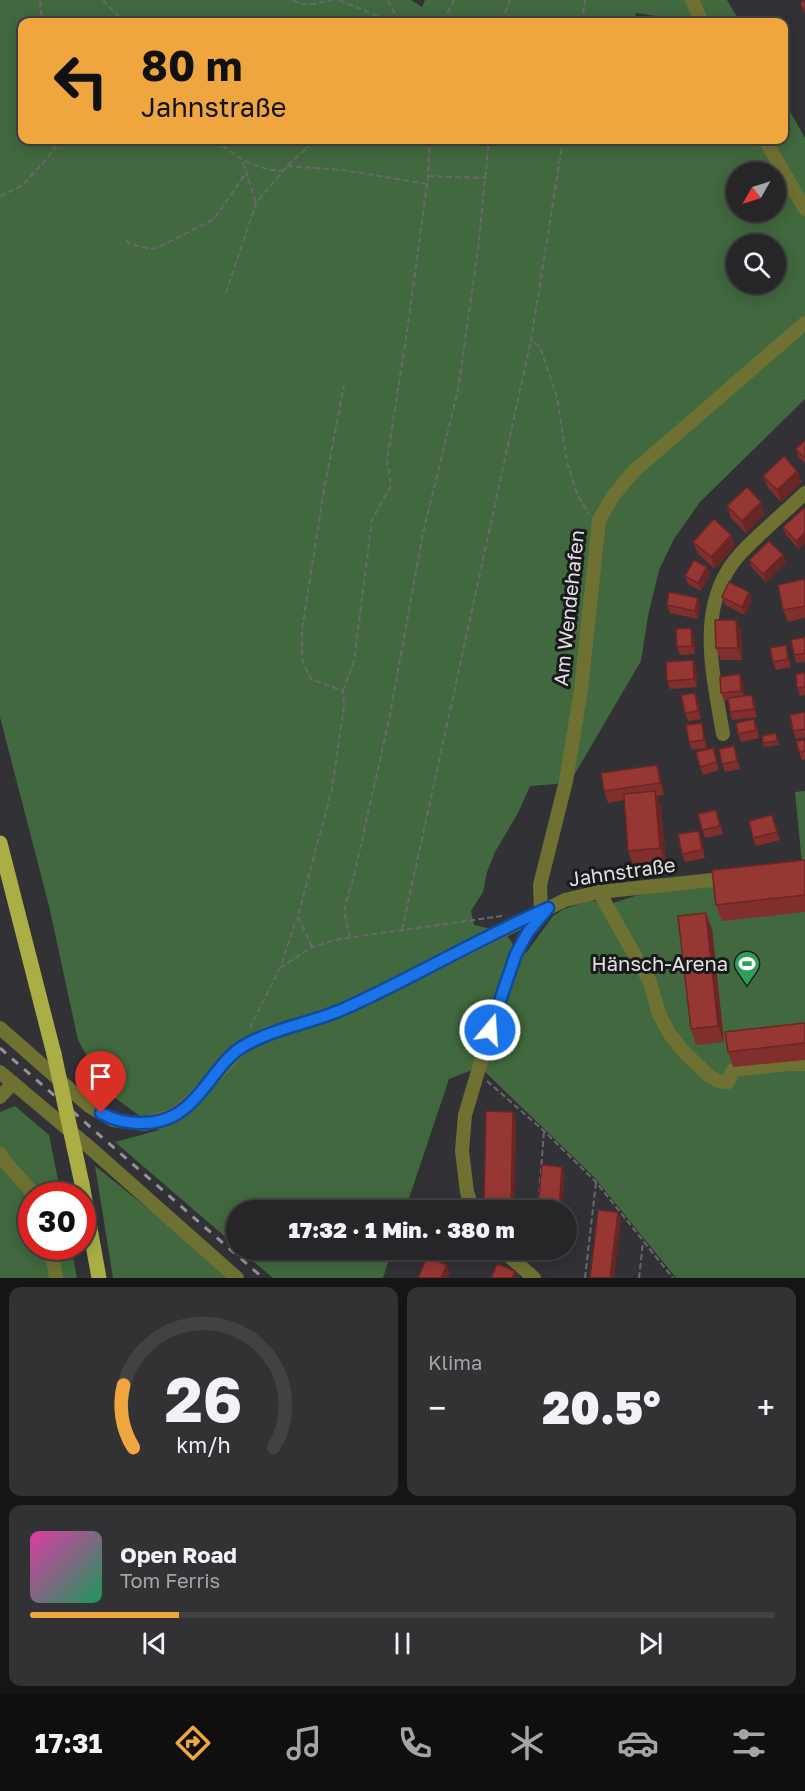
<!DOCTYPE html>
<html lang="de">
<head>
<meta charset="utf-8">
<style>
  :root { --surface:#262528; --page:#323134; --text:#f1f3f6; --muted:#a4a5a8; --line:#424245; --accent:#f0a63e }
  body { margin:0; font-family:"Golos Text",sans-serif; background:var(--page); color:var(--text); height:100vh; display:flex; flex-direction:column; font-size:22px; white-space:nowrap }
  * { box-sizing:border-box; margin:0 }
  p { font-size:20px; color:var(--muted) }
  .icon { flex:none; width:33px; height:33px; fill:none; stroke:currentColor; stroke-width:2; stroke-linecap:round; stroke-linejoin:round }
  .map { position:relative; height:1278px; overflow:hidden }
  .panel { display:flex; flex-direction:column; gap:9px; padding:9px; background:#151416; flex:1 }
  .panel>* { flex:none }
  .guide { position:absolute; left:18px; top:18px; width:770px; height:126px; border-radius:12px; box-shadow:0 3px 15px #0003,0 0 0 2px var(--line); background:#f0a63e; color:#111; overflow:hidden }
  .needle { width:39px; rotate:231deg }
  .fabs { position:absolute; left:726px; top:162px; display:grid; gap:12px }
  .fabs a { display:grid; place-items:center; width:60px; height:60px; border-radius:50%; background:var(--surface); box-shadow:0 3px 15px #0003,0 0 0 2px var(--line); font-size:30px }
  .speed { position:absolute; left:18px; top:1182px; display:flex; gap:12px; font-size:30px; font-weight:700; text-align:center }
  .speed>* { display:grid; place-content:center; width:78px; height:78px; border-radius:50%; background:var(--surface); box-shadow:0 3px 15px #0003,0 0 0 2px var(--line); line-height:1 }
  .speed .limit { border:9px solid #d22; background:#fff; color:#111 }
  .pin { position:absolute; display:grid; place-items:center; width:51px; height:51px; color:#fff; margin:-62px -26px; border-radius:50% 50% 50% 0; rotate:-45deg; box-shadow:0 0 6px #0007 }
  .pin .icon { rotate:45deg }
  .me { position:absolute; width:66px; margin:-33px; rotate:18deg; stroke-linejoin:round; filter:drop-shadow(0 0 4px #0008) }
  .turn { display:flex; align-items:center; gap:21px; height:126px; padding:0 24px; font-size:27px }
  .turn .icon { width:78px; height:78px; stroke-width:2.5 }
  .turn b { display:block; font-size:42px; line-height:51px }
  .big { font-size:45px; font-weight:800; line-height:1.1 }
  .panel .widget { flex:1; display:flex; flex-direction:column; justify-content:center; gap:9px; min-width:0; padding:0 21px; border-radius:12px; background:var(--page) }
  .panel .dial { align-items:center; gap:0 }
  .dial svg { height:156px; overflow:visible; fill:none; stroke:var(--line); stroke-width:7; stroke-linecap:round; text-anchor:middle }
  .dial text { fill:var(--text); stroke:none }
  .song { display:flex; align-items:center; gap:18px }
  .cover { width:72px; height:72px; border-radius:9px; background:linear-gradient(135deg,hsl(320 70% 55%),hsl(150 70% 35%)) }
  .played { height:6px; border-radius:3px; background:linear-gradient(90deg,var(--accent) 20%,var(--line) 20%) }
  .keys { display:flex; justify-content:space-around; direction:ltr }
  .heat { display:flex; justify-content:space-between; align-items:center; font-size:33px; direction:ltr }
  .panel .tiles { flex:1; display:grid; gap:9px; grid-template-columns:1fr 1fr }
  .widget:last-child { grid-column:span 2 }
  .trip { position:absolute; left:226px; top:1200px; width:351px; height:60px; border-radius:30px; background:var(--surface); box-shadow:0 3px 15px #0003,0 0 0 2px var(--line); font-weight:800; line-height:60px; text-align:center }
  .dock { display:flex; height:96px; justify-content:space-around; align-items:center; background:#0f0f10; color:var(--muted) }
  .dock .icon { width:42px; height:42px }
  .dock .selected { color:var(--accent) }
  .dock b { font-size:27px; color:var(--text) }
  .map>svg:first-child { display:block }
  .green { fill:#41683e; fill-rule:evenodd }
  .lines { fill:none; stroke-linecap:round; stroke-linejoin:round }
  .path { stroke:#69686c; stroke-width:2; stroke-dasharray:6 3; stroke-linecap:butt }
  .minor { stroke:#6f7133; stroke-width:14 }
  .major { stroke:#abae44; stroke-width:15 }
  .rail { stroke:#949397; stroke-width:3; stroke-dasharray:8 8; stroke-linecap:butt }
  .major-bridge { stroke:#abae44; stroke-width:15 }
  .wall { fill:#812f2d }
  .shaded-wall { fill:#692624 }
  .building { fill:#963734; stroke:#692624; stroke-width:1.5 }
  .route-casing { stroke:#114b97; stroke-width:15 }
  .route { stroke:#1a73e8; stroke-width:10 }
  .labels { text-anchor:middle; stroke-width:6; stroke-linejoin:round; paint-order:stroke }
  .street-label { font-size:20px; fill:#e2e1e4; stroke:#1a191b }
  .poi-label { font-size:20px; fill:#e2e1e4; stroke:#1a191b; text-anchor:end }
</style>
</head>
<body>
<div class="map">
<svg width="805" height="1278" viewBox="0 0 805 1278">
  <rect width="100%" height="100%" fill="#323136"/>
  <g class="green">
    <path d="M0,0H411L422,7L425,0H727L740,22H672L669,18L636,13L634,22H22V140H783V99L805,138V399L700,502L674,539L659,570L648,616L641,661L573,777L556,784L530,786L518,813L495,852L487,872L483,892L471,911L474,925C487,928 510,930 513,946L526,953L553,916L564,909L591,900L607,905L644,893L805,873V1278H676L594,1177L480,1067L449,1079L405,1210H237V1247L115,1142L159,1130L107,1092L78,1040L49,906L0,717ZM736,172H776V212H736ZM736,244H776V284H736Z"/>
    <polygon points="805,791 805,863 802,863 795,792"/>
    <polygon points="15,1106 49,1135 61,1195 32,1196 32,1246 71,1247 77,1278 0,1278 0,1112"/>
    <polygon points="95,1166 180,1234 227,1278 113,1278"/>
    <polygon points="240,1250 392,1250 383,1278 273,1278"/>
  </g>
  <g class="lines">
    <g class="path">
      <polyline points="103,0 123,22"/>
      <path d="M293,0C304,8 319,3 331,0"/>
      <polyline points="339,0 392,22"/>
      <polyline points="388,0 399,22"/>
      <polyline points="40,1 42,22"/>
      <polyline points="446,22 448,11 454,0"/>
      <polyline points="504,22 504,16 510,0"/>
      <polyline points="582,22 585,0"/>
      <path d="M215,140C239,158 252,169 283,171"/>
      <polyline points="563,140 531,340 540,347 557,397 567,462 577,494 589,514"/>
      <polyline points="243,162 256,203"/>
      <polyline points="287,166 343,170 427,184"/>
      <polyline points="428,176 485,178"/>
      <polyline points="0,196 22,186 48,157 60,140"/>
      <polyline points="126,240 130,244 151,249 159,247 214,219 246,173"/>
      <polyline points="226,293 256,203 287,166 315,140"/>
      <polyline points="343,691 354,661 372,520 391,486 387,460 408,325 428,177 430,140"/>
      <polyline points="402,930 531,340"/>
      <polyline points="350,937 344,911 354,875 389,720 423,533 458,390 478,249 489,140"/>
      <polyline points="312,947 298,916 332,789 344,706 343,691 311,679 302,660 302,629 324,490 344,385"/>
      <polyline points="280,968 312,947 339,939 502,916"/>
      <polyline points="250,1028 280,968 297,917"/>
      <polyline points="487,1081 544,1131 596,1182 673,1278"/>
      <polyline points="538,1210 544,1131"/>
      <polyline points="534,1262 535,1250"/>
      <polyline points="585,1278 596,1182"/>
      <polyline points="639,1278 643,1242"/>
    </g>
    <g class="minor">
      <polyline points="692,0 702,22"/>
      <polyline points="765,140 805,209"/>
      <path d="M723,734C713,674 694,603 741,553C761,532 784,513 805,493"/>
      <polyline points="599,892 650,982 659,1014 669,1033 684,1052 709,1076 718,1081 728,1082 733,1070 787,1064 805,1064"/>
      <polyline points="541,911 540,885 566,781 581,690 599,520 613,496 633,472 805,323"/>
      <polyline points="0,1028 89,1106 113,1120 144,1124 174,1115 195,1097 240,1049 266,1034 345,1009 565,900 599,892 731,878"/>
      <polyline points="0,1072 88,1146 237,1278"/>
      <polyline points="0,1097 13,1083"/>
      <polyline points="0,1154 7,1164 36,1196"/>
      <polyline points="473,1210 467,1192 462,1151 465,1115 496,1011 516,954 528,932 545,911"/>
      <polyline points="51,1246 56,1278"/>
      <polyline points="502,1250 534,1278"/>
    </g>
    <g class="major">
      <polyline points="0,843 54,1054"/>
      <polyline points="82,1184 99,1278"/>
    </g>
    <polyline class="rail" points="0,1048 263,1278"/>
    <polyline class="major-bridge" points="54,1054 82,1184"/>
  </g>
  <g class="wall">
    <polygon points="805,440 805,463 799,458 796,449"/>
    <polygon points="797,471 802,482 781,502 768,488 763,476"/>
    <polygon points="727,506 765,514 746,533 731,518"/>
    <polygon points="805,510 805,544 799,549 786,535 783,527"/>
    <polygon points="731,535 735,546 715,569 698,554 693,542"/>
    <polygon points="783,555 786,563 766,582 752,568 749,560"/>
    <polygon points="710,575 701,591 688,584 685,576"/>
    <polygon points="805,579 805,618 788,622 783,610"/>
    <polygon points="722,597 752,600 745,615 725,605"/>
    <polygon points="698,598 700,606 698,619 670,613 667,605"/>
    <polygon points="691,628 694,637 695,654 680,655 677,647"/>
    <polygon points="741,631 742,660 721,660 716,648"/>
    <polygon points="805,637 805,662 796,663 794,655"/>
    <polygon points="786,645 788,653 791,667 776,670 773,662"/>
    <polygon points="693,660 696,668 697,687 670,689 667,681"/>
    <polygon points="805,673 805,695 800,696 797,688"/>
    <polygon points="743,682 744,696 755,703 757,717 732,720 730,712 728,700 724,701 721,693"/>
    <polygon points="695,693 698,701 701,719 688,721 685,713"/>
    <polygon points="805,712 805,737 796,739 793,731"/>
    <polygon points="757,727 759,738 741,742 738,734"/>
    <polygon points="704,731 707,748 692,750 689,742"/>
    <polygon points="778,737 779,745 764,747 763,743"/>
    <polygon points="805,740 805,759 802,760 799,752"/>
    <polygon points="734,746 740,769 725,772 722,764"/>
    <polygon points="713,748 719,770 703,775 700,767"/>
    <polygon points="661,777 664,795 657,796 661,807 666,864 634,867 628,851 624,800 608,803 604,791"/>
    <polygon points="772,815 780,840 756,846 753,838"/>
    <polygon points="719,818 723,834 705,838 702,830"/>
    <polygon points="702,839 705,858 685,862 682,854"/>
    <polygon points="805,860 805,912 722,921 716,905"/>
    <polygon points="712,929 724,1042 696,1045 691,1029"/>
    <polygon points="805,1023 805,1060 733,1067 728,1052"/>
    <polygon points="516,1120 514,1210 486,1210 484,1206"/>
    <polygon points="432,1250 459,1250 453,1262 434,1254"/>
    <polygon points="536,1250 559,1250 558,1255 538,1254"/>
  </g>
  <g class="shaded-wall">
    <polygon points="797,471 802,482 781,502 777,490"/>
    <polygon points="761,502 765,514 746,533 742,521"/>
    <polygon points="805,533 805,544 799,549 796,541"/>
    <polygon points="731,535 735,546 715,569 711,557"/>
    <polygon points="783,555 786,563 766,582 763,574"/>
    <polygon points="707,567 710,575 701,591 698,583"/>
    <polygon points="749,592 752,600 745,615 742,607"/>
    <polygon points="698,598 700,606 698,619 695,611"/>
    <polygon points="736,620 741,631 742,660 738,648"/>
    <polygon points="691,628 694,637 695,654 692,646"/>
    <polygon points="786,645 788,653 791,667 788,659"/>
    <polygon points="693,660 696,668 697,687 694,679"/>
    <polygon points="740,674 743,682 744,699 741,691"/>
    <polygon points="695,693 698,701 701,719 698,711"/>
    <polygon points="752,695 755,703 757,717 754,709"/>
    <polygon points="702,723 704,731 707,748 704,740"/>
    <polygon points="657,765 661,777 664,795 660,783"/>
    <polygon points="655,791 661,807 666,864 660,848"/>
    <polygon points="699,831 702,839 705,858 702,850"/>
    <polygon points="706,913 712,929 724,1042 718,1026"/>
    <polygon points="513,1112 516,1120 514,1210 512,1210 511,1207"/>
    <polygon points="562,1167 565,1175 562,1210 559,1210"/>
    <polygon points="618,1212 621,1220 614,1278 610,1278"/>
    <polygon points="449,1250 459,1250 453,1262"/>
    <polygon points="447,1265 450,1273 448,1278 441,1278"/>
    <polygon points="515,1271 517,1278 512,1278"/>
  </g>
  <g class="building">
    <polygon points="805,0 805,13 800,3"/>
    <polygon points="805,440 805,458 796,449"/>
    <polygon points="784,456 797,471 777,490 763,476"/>
    <polygon points="747,487 761,502 742,521 727,506"/>
    <polygon points="804,508 805,510 805,533 796,541 783,527"/>
    <polygon points="714,519 731,535 711,557 693,542"/>
    <polygon points="769,541 783,555 763,574 749,560"/>
    <polygon points="694,560 707,567 698,583 685,576"/>
    <polygon points="805,579 805,606 783,610 778,585"/>
    <polygon points="729,582 749,592 742,607 722,597"/>
    <polygon points="669,592 698,598 695,611 667,605"/>
    <polygon points="715,620 736,620 738,648 716,648"/>
    <polygon points="691,628 692,646 677,647 676,629"/>
    <polygon points="805,637 805,653 794,655 791,640"/>
    <polygon points="786,645 788,659 773,662 770,648"/>
    <polygon points="693,660 694,679 667,681 666,662"/>
    <polygon points="805,673 805,687 797,688 796,674"/>
    <polygon points="740,674 741,691 721,693 720,677"/>
    <polygon points="695,693 698,711 685,713 681,695"/>
    <polygon points="752,695 754,709 730,712 728,698"/>
    <polygon points="805,712 805,729 793,731 790,715"/>
    <polygon points="754,719 756,730 738,734 736,723"/>
    <polygon points="702,723 704,740 689,742 686,725"/>
    <polygon points="776,733 777,741 763,743 762,736"/>
    <polygon points="805,740 805,751 799,752 796,741"/>
    <polygon points="734,746 737,761 722,764 719,749"/>
    <polygon points="713,748 717,762 700,767 696,752"/>
    <polygon points="657,765 660,783 604,791 601,773"/>
    <polygon points="655,791 660,848 628,851 624,794"/>
    <polygon points="716,810 720,826 702,830 698,814"/>
    <polygon points="772,815 777,832 753,838 749,821"/>
    <polygon points="699,831 702,850 682,854 678,834"/>
    <polygon points="805,860 805,895 716,905 712,870"/>
    <polygon points="706,913 718,1026 691,1029 678,916"/>
    <polygon points="805,1023 805,1043 728,1052 725,1032"/>
    <polygon points="486,1111 513,1112 511,1207 484,1206"/>
    <polygon points="542,1165 562,1167 559,1210 538,1210"/>
    <polygon points="444,1206 456,1210 442,1210"/>
    <polygon points="598,1210 618,1212 610,1278 590,1278"/>
    <polygon points="427,1257 447,1265 441,1278 418,1278"/>
    <polygon points="497,1264 515,1271 512,1278 491,1278"/>
  </g>
  <g class="lines">
    <defs>
      <path id="route" d="M101,1113C122,1125 153,1127 175,1115C203,1099 216,1064 242,1047C275,1027 314,1023 348,1007C416,976 480,938 548,908L528,932L516,954L490,1030"/>
    </defs>
    <use href="#route" class="route-casing"/>
    <use href="#route" class="route"/>
  </g>
  <defs>
    <symbol id="stadium-pin" viewBox="-11 -11 22 30"><path d="M0 17L-7.5 6A9.5 9.5 0 1 1 7.5 6Z" fill="#2e9e5b" stroke="#1a191b"/><path d="M0-5a6.5 5 0 1 0 0 10a6.5 5 0 1 0 0-10ZM-3.5-1.8h7v3.6h-7Z" fill="#fff"/></symbol>
  </defs>
  <g fill-rule="evenodd">
    <use href="#stadium-pin" x="732" y="949" width="30" height="40"/>
  </g>
  <g class="labels">
    <g class="street-label">
      <text transform="translate(569 608) rotate(-84)" y="7">Am Wendehafen</text>
      <text transform="translate(622 872) rotate(-8)" y="7">Jahnstraße</text>
    </g>
    <g class="poi-label">
      <text x="728" y="971">Hänsch-Arena</text>
    </g>
  </g>
</svg>
<div class="fabs">
<a><svg class="needle" viewBox="-14 -14 28 28"><path d="M0-13l5 13h-10z" fill="#e53935"/><path d="M0 13l5-13h-10z" fill="#a4a5a8"/></svg></a>
<a><svg class="icon" aria-label="search" viewBox="0 0 24 24"><circle cx="10" cy="10" r="6"/><path d="M15 15l6 6"/></svg></a>
</div>
<div class="speed"><div class="limit">30</div></div>
<div class="pin" style="left:101px;top:1113px;background:#d93025"><svg class="icon" aria-label="arrive" viewBox="0 0 24 24"><path d="M6 21V4h12l-3 4 3 4H6"/></svg></div>
<svg class="me" style="left:490px;top:1030px" viewBox="-20 -20 40 40"><circle r="17" fill="#1a73e8" stroke="#fff" stroke-width="3"/><path d="M0-11L8 9 0 5-8 9z" fill="#fff"/></svg>
<div class="trip">17:32 · 1 Min. · 380 m</div>
<div class="guide">
<div class="turn"><svg class="icon" aria-label="left" viewBox="0 0 24 24"><path d="M17 20v-9H6M10 6l-5 5 5 5"/></svg><div><b>80 m</b>Jahnstraße</div></div>
</div>
</div>
<section class="panel">
<div class="tiles">
<div class="widget dial"><svg viewBox="0 0 100 80">
<path d="M14 69A42 42 0 1 1 86 69"/>
<path d="M14 69A42 42 0 0 1 9 37" stroke="#f0a63e"/>
<text x="50" y="56" font-size="32" font-weight="700">26</text>
<text x="50" y="72" font-size="11">km/h</text>
</svg></div>
<div class="widget"><p>Klima</p>
<div class="heat"><a>−</a><b class="big">20.5°</b><a>+</a></div>
</div>
<div class="widget">
<div class="song"><i class="cover"></i><div><b>Open Road</b><p>Tom Ferris</p></div></div>
<div class="played"></div>
<div class="keys"><svg class="icon" aria-label="previous" viewBox="0 0 24 24"><path d="M18 5L8 12l10 7zM5 5v14"/></svg><svg class="icon" aria-label="pause" viewBox="0 0 24 24"><path d="M8 5v14M16 5v14"/></svg><svg class="icon" aria-label="next" viewBox="0 0 24 24"><path d="M6 5l10 7-10 7zM19 5v14"/></svg></div>
</div>
</div>
</section>
<nav class="dock">
<b>17:31</b>
<svg class="icon selected" aria-label="directions" viewBox="0 0 24 24"><path d="M12 3l9 9-9 9-9-9zM9 14v-3h6M13 9l2 2-2 2"/></svg>
<svg class="icon" aria-label="music" viewBox="0 0 24 24"><path d="M9 18V5l10-2v13"/><circle cx="6" cy="18" r="3"/><circle cx="16" cy="16" r="3"/></svg>
<svg class="icon" aria-label="phone" viewBox="0 0 24 24"><path d="M5 4h4l2 5-3 2q2 4 5 5l2-3 5 2v4C11 20 4 13 5 4z"/></svg>
<svg class="icon" aria-label="climate" viewBox="0 0 24 24"><path d="M12 3v18M4 7l16 10M4 17L20 7"/></svg>
<svg class="icon" aria-label="car" viewBox="0 0 24 24"><path d="M5 17H2v-5l4-1 3-4h7l3 4 3 1v5h-3M9 17h6M6 11h13"/><circle cx="7" cy="17" r="2"/><circle cx="17" cy="17" r="2"/></svg>
<svg class="icon" aria-label="filters" viewBox="0 0 24 24"><path d="M4 7h16M4 17h16"/><circle cx="9" cy="7" r="2"/><circle cx="15" cy="17" r="2"/></svg>
</nav>
</body>
</html>
